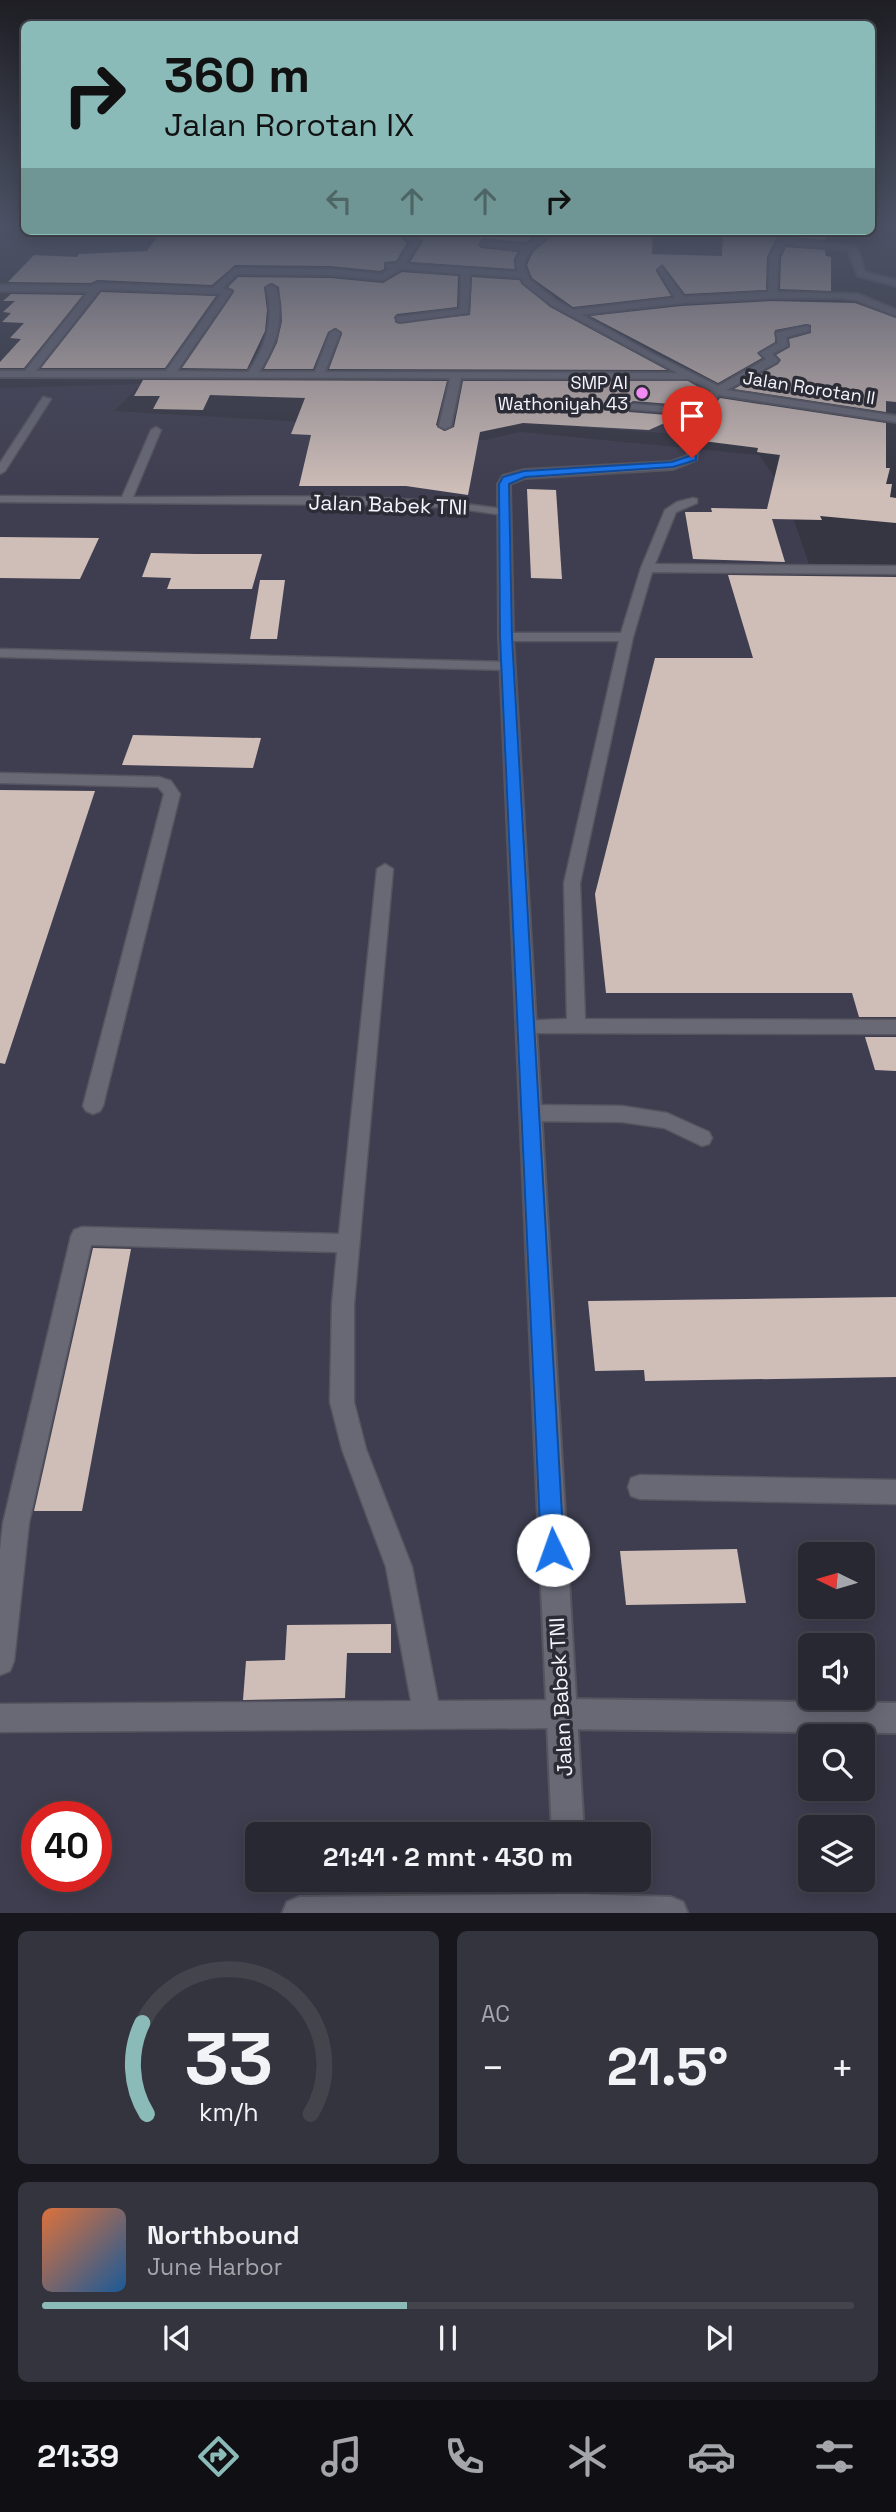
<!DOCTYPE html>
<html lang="id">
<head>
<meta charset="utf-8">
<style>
  :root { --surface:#282832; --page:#34343e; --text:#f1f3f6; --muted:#a5a6ac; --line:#44444d; --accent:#8bbbb9 }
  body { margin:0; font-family:"Space Grotesk",sans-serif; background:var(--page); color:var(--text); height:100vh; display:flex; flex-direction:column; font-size:26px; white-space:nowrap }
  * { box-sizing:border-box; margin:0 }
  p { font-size:23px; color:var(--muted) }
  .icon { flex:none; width:38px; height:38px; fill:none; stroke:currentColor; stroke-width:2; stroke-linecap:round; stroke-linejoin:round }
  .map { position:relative; height:1913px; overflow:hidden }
  .side { display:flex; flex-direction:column; gap:18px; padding:18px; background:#16161c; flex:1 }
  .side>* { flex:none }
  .hud { position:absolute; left:21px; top:21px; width:854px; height:214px; border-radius:10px; box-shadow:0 4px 18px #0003,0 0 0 2px var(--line); background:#8bbbb9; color:#111; overflow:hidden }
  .needle { width:46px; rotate:275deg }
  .buttons { position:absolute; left:798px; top:1542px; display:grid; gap:14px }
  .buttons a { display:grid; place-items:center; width:77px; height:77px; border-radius:10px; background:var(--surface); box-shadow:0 4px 18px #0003,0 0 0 2px var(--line); font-size:35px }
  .speed { position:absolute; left:21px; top:1801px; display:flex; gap:14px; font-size:35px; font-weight:700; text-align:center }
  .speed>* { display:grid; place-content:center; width:91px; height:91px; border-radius:50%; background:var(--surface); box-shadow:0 4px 18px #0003,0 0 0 2px var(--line); line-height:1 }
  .speed .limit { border:10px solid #d22; background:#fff; color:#111 }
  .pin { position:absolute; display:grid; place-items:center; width:60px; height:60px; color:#fff; margin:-72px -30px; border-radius:50% 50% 50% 0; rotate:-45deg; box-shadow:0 0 7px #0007 }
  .pin .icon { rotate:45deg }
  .me { position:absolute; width:77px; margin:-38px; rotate:357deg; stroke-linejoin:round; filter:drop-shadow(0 0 5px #0008) }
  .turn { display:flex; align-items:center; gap:24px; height:147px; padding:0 28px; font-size:32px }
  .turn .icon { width:91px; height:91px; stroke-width:2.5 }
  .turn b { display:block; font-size:49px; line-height:60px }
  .lanes { display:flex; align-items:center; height:66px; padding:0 28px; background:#0003; justify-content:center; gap:35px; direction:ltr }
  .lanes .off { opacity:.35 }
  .big { font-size:52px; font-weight:800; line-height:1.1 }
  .side .widget { flex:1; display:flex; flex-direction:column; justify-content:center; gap:10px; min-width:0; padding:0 24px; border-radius:10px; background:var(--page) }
  .side .dial { align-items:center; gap:0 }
  .dial svg { height:182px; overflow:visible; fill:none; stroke:var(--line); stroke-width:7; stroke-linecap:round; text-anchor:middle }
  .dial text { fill:var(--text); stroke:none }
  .song { display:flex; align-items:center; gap:21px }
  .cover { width:84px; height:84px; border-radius:10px; background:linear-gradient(135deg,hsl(20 70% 55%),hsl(210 70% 35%)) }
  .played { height:7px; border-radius:4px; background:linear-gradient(90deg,var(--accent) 45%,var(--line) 45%) }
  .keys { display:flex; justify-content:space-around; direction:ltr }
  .heat { display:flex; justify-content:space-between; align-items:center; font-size:38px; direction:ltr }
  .side .tiles { flex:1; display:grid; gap:18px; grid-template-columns:1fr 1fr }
  .widget:last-child { grid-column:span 2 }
  .trip { position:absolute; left:245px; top:1822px; width:406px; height:70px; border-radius:10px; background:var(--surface); box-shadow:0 4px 18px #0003,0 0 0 2px var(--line); font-weight:800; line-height:70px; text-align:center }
  .dock { display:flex; height:112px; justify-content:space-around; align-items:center; background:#101014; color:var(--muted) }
  .dock .icon { width:49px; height:49px }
  .dock .selected { color:var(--accent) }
  .dock b { font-size:32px; color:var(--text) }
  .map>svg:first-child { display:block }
  .built { fill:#3f3e50; fill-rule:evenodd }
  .building { fill:#cfbeb8 }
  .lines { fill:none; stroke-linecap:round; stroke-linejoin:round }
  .service-casing { stroke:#56555f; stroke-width:3 }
  .minor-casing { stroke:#56555f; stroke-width:4 }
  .tertiary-casing { stroke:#56555f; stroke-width:4 }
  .service { fill:#696976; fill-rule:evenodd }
  .minor { fill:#696976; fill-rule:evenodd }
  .tertiary { fill:#696976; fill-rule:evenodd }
  .route { fill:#1a73e8; stroke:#114b97; stroke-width:2 }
  .poi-dot { fill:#f28af3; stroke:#2c2c37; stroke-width:2.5 }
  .labels { text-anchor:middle; stroke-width:7; stroke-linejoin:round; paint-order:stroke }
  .far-poi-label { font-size:18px; fill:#f4f4fc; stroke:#2c2c37; text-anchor:end }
  .far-street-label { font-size:18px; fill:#f4f4fc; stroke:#2c2c37 }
  .street-label { font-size:21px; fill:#f4f4fc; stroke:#2c2c37 }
</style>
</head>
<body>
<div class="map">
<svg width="896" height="1914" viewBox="0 0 896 1914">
  <rect width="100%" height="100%" fill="#363642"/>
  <g class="built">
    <polygon points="592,374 695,381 689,435 579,427 591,406"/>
    <path d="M141,384L114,411L306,422L348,432L484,440L521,432L759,455L784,491L810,567L896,571V1913H0V388ZM810,1554H863V1606H810ZM810,1645H863V1698H810ZM810,1736H863V1788H810ZM37,1816H96V1876H37ZM810,1827H863V1880H810ZM257,1834H639V1880H257Z"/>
  </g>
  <g class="building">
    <polygon points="161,231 400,231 400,237 407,243 396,261 384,262 384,269 380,271 330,266 235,265 212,285 97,280 91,283 8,282 34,255 77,257 79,254 147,251"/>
    <polygon points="413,231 541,231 526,242 482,239 478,245 481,248 518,252 514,259 515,269 410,262 423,241"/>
    <polygon points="558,231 653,231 652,254 722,256 723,231 780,231 767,257 766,290 685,294 662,264 656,271 671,296 573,307 532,278 527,265 533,252"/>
    <polygon points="794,231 826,231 825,240 791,237"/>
    <polygon points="786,247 825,250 826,256 831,257 831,291 780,289 781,258"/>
    <polygon points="402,272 458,276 457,307 397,314 394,317 396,323 470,315 472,277 519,280 550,307 667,370 329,369 342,334 336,328 328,332 313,369 264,369 277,343 282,321 279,287 272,283 264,287 267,310 265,331 247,369 182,368 234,292 228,287 238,277 330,278 383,283"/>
    <polygon points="101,292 216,296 165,368 41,368"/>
    <polygon points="11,294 83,295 24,368 0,368 0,362 21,339 10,338 24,323 2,322 11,313 3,312 15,301 3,301"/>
    <polygon points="772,301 855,303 896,318 896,402 886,401 886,412 734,389 778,364 781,360 776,355 790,347 789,339 811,333 811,325 807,324 775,330 775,342 757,353 762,358 718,383 590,316 681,306"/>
    <polygon points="143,380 447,381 436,425 444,431 454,427 463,381 688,381 707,392 696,406 633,401 627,405 629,412 680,416 649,430 523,423 480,432 468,495 406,486 299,486 311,435 291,434 305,398 210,395 203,410 153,409 160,396 134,396"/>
    <polygon points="720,398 886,423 886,468 890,468 886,484 892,484 890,497 896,498 896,523 820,516 822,520 772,519 785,562 693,559 685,512 712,512 711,508 767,509 780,455 757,452 758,448 703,441 712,408"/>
    <polygon points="527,489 556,490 562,579 531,578"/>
    <polygon points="0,537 99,538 80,579 0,578"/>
    <polygon points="151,553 196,554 262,554 252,589 167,589 171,578 142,577"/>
    <polygon points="728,575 896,577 896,1017 859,1017 852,993 606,993 595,894 655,658 753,658"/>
    <polygon points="260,580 285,580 277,639 250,639"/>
    <polygon points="133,735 261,738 253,768 122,765"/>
    <polygon points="0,790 95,791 5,1064 0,1063"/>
    <polygon points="865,1037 896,1037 896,1071 875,1070"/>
    <polygon points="93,1248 131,1249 82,1511 34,1511"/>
    <polygon points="896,1297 896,1377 645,1381 644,1370 595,1371 588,1301"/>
    <polygon points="737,1549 746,1603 626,1605 620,1551"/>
    <polygon points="391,1624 391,1653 347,1653 345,1698 243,1700 246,1661 285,1660 287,1625"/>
  </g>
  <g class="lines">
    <defs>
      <g id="service">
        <polygon points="43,397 51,399 5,471 0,474 0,463"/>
        <polygon points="633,404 701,409 706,412 701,415 629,409 628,407"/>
        <path d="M156,427L161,430L133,497C256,498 381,491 503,509L509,512L503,515L454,508L390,505L0,502V496L122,497L151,430Z"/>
        <polygon points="693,498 697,499 697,503 676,512 655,564 896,566 896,574 652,572 633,637 580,883 585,1019 896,1020 896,1034 526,1033 519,1031 517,1026 519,1021 567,1019 564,883 619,641 506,641 499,637 506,633 621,633 641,568 665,510 677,502"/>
        <polygon points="0,649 508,662 515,666 508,670 0,657"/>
        <polygon points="0,773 159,777 171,781 180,794 103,1106 100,1111 93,1114 86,1111 83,1106 164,794 158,787 0,783"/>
        <polygon points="385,864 393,869 354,1304 354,1402 366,1449 412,1567 438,1701 561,1700 571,1704 575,1714 571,1724 561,1728 0,1732 0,1704 411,1701 386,1567 342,1449 330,1402 332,1304 337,1252 91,1245 29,1523 14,1661 10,1671 0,1675 0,1551 3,1523 71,1236 74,1230 82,1227 339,1234 377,869"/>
        <polygon points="530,1105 622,1106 667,1113 709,1132 712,1138 709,1144 702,1146 664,1128 622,1122 530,1121 523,1118 520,1113 523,1108"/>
        <polygon points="640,1475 896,1480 896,1504 640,1499 631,1496 628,1487 631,1478"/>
      </g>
      <g id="minor">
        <path d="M403,231H411L410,233L420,241L405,264L522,272L526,275L522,278L470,274L468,313L400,322L397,321V317L460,309L461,274L401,269L383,280L330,275L237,274L223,288L232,291L177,371L248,372C266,347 275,318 266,288L271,285L276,288C285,318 276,347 259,372H315L330,333L335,330L340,333L325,372L687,373L692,376L687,379L461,378L451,426L445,429L439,426L450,378L0,377V371H25L88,292L0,291V285L92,286L97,283L213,288L235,268L330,269L381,274L390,269L386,268V264H397L411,242L402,236ZM100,289L221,294L166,371H36Z"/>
        <polygon points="783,231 791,231 787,239 853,246 858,250 865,272 896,280 896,286 858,276 848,250 785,244 778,257 777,292 858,294 896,310 896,316 856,300 840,298 772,298 681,303 571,316 566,313 571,310 675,298 658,270 662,267 684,297 768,292 770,257"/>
        <polygon points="484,240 528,245 532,248 528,251 481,245"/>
        <polygon points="806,326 809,327 809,331 786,337 788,346 772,354 778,360 777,362 721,393 713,393 713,389 766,359 760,353 778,343 776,333"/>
        <polygon points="561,1699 896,1703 896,1733 561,1729 550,1725 546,1714 550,1703"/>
        <polygon points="575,1894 671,1897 683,1902 688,1914 282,1914 287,1902 299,1897"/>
      </g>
      <g id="tertiary">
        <polygon points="546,231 555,231 531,250 525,259 524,265 530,280 557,301 651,353 726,390 896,416 896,422 719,395 706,412 696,460 673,469 525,478 510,484 513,637 584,1834 552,1834 499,637 498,484 503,476 524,470 671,462 687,456 695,412 711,391 551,305 523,283 516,265 517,259 525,246"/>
        <polygon points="554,1880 587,1880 592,1914 558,1914"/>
      </g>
    </defs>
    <use href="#service" class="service-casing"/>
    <use href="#minor" class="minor-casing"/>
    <use href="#tertiary" class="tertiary-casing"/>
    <use href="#service" class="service"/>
    <use href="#minor" class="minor"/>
    <use href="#tertiary" class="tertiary"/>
  </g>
  <linearGradient id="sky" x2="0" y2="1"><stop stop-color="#1e1e24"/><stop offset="0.46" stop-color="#4c5265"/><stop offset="1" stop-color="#4c5265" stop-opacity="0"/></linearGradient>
  <rect width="896" height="492" fill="url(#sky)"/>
  <polygon class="route" points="692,455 696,456 696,460 673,467 525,477 509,484 512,637 564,1550 561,1558 553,1562 545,1558 541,1550 500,637 499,484 503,477 524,471 672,462"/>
  <circle class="poi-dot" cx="642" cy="393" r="7"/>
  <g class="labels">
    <g class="far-poi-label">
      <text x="628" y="389">SMP Al<tspan x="628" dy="21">Wathoniyah 43</tspan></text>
    </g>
    <g class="far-street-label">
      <text transform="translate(809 388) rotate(9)" y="6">Jalan Rorotan II</text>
    </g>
    <g class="street-label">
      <text transform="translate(388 505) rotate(2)" y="7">Jalan Babek TNI</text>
      <text transform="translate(561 1697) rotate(-93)" y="7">Jalan Babek TNI</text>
    </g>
  </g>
</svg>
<div class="buttons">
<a><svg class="needle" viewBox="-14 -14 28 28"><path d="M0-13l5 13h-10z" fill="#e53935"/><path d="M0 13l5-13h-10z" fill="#a5a6ac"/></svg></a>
<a><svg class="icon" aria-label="sound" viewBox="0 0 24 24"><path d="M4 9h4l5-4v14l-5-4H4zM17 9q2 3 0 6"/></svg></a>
<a><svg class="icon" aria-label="search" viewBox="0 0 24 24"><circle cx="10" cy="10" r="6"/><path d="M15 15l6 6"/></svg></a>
<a><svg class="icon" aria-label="layers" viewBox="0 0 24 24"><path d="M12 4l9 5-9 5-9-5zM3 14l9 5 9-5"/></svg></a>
</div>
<div class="speed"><div class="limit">40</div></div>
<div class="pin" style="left:692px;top:458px;background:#d93025"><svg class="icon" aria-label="arrive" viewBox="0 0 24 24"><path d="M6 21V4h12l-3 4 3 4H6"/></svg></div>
<svg class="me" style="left:553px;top:1550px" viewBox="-20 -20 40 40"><circle r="19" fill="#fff"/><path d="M0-13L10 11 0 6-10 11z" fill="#1a73e8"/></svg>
<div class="trip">21:41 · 2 mnt · 430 m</div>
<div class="hud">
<div class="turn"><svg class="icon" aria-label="right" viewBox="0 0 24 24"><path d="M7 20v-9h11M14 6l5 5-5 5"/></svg><div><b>360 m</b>Jalan Rorotan IX</div></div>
<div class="lanes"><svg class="icon off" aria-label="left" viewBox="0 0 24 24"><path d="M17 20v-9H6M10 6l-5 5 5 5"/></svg><svg class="icon off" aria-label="ahead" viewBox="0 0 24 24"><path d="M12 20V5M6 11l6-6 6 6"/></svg><svg class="icon off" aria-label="ahead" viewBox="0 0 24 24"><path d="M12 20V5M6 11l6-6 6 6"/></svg><svg class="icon" aria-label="right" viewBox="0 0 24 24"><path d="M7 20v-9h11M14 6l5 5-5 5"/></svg></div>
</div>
</div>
<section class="side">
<div class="tiles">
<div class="widget dial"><svg viewBox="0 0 100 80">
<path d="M14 69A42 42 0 1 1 86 69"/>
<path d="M14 69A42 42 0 0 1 12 29" stroke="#8bbbb9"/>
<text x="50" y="56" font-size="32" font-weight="700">33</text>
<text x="50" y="72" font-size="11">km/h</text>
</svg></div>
<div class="widget"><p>AC</p>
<div class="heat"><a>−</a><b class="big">21.5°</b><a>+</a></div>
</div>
<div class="widget">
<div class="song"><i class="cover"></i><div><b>Northbound</b><p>June Harbor</p></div></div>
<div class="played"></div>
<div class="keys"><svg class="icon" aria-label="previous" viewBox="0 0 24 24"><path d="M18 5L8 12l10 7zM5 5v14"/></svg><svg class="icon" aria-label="pause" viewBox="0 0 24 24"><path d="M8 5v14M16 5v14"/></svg><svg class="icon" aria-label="next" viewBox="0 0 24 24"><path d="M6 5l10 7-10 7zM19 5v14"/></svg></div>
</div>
</div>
</section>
<nav class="dock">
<b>21:39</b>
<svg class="icon selected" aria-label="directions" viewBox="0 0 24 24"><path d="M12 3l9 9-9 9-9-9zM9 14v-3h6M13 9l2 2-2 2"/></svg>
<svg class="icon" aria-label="music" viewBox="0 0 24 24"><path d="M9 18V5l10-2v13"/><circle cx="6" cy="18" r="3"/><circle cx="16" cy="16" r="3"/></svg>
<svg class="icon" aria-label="phone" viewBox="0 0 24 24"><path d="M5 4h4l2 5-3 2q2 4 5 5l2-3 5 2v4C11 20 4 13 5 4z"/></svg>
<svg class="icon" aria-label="climate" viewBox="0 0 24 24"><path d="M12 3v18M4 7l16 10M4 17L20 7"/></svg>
<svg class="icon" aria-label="car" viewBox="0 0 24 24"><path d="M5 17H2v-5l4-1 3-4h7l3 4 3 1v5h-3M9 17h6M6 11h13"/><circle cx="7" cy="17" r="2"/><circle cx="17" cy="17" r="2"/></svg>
<svg class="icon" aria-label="filters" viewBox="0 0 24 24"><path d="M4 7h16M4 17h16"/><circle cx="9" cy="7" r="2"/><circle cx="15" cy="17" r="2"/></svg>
</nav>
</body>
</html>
